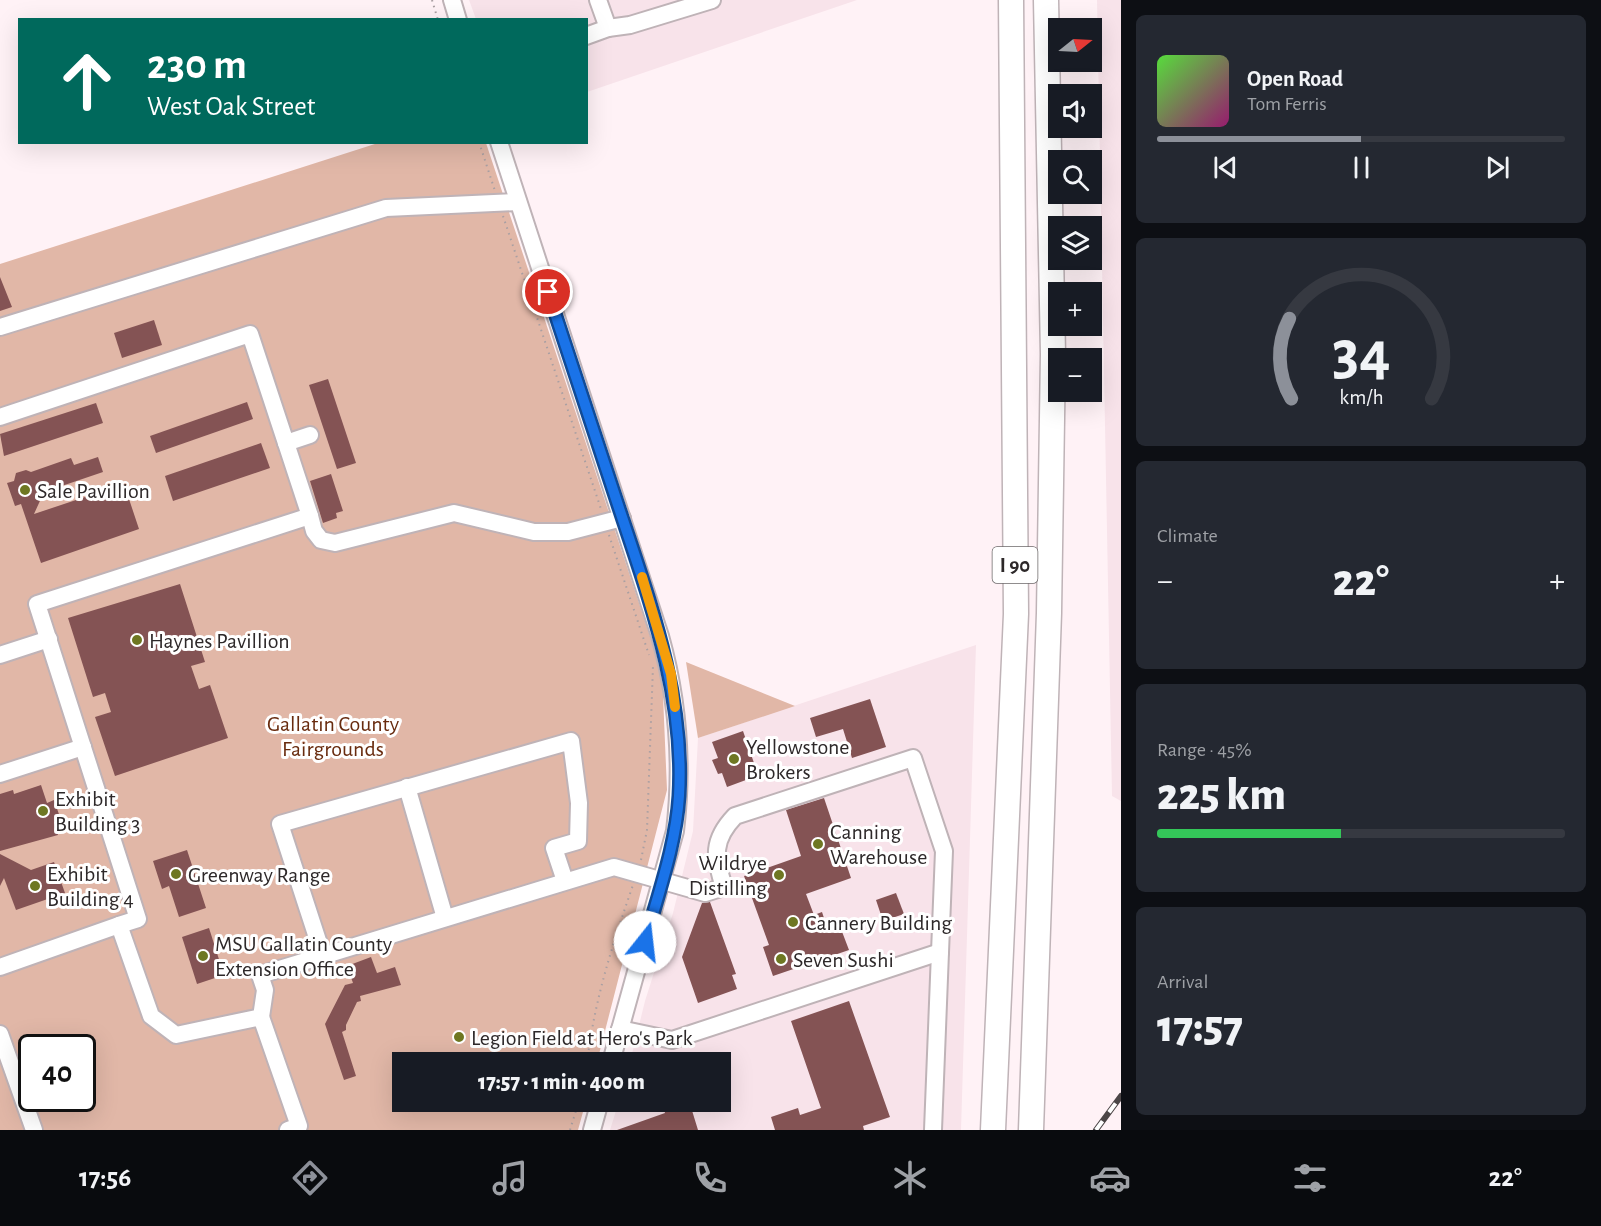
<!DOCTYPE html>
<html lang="en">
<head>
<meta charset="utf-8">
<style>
  :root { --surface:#171b24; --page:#242831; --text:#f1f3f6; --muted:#9ea1a6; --line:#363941; --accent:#8c9099 }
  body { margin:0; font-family:"Alegreya Sans",sans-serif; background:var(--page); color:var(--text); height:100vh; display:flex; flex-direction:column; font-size:22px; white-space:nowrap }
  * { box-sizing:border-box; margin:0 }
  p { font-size:20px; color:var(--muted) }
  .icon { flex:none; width:33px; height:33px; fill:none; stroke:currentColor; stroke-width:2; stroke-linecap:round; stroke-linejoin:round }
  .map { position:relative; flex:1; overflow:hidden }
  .panel { display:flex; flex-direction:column; gap:15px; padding:15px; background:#0d0f14; width:480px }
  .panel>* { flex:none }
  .hud { position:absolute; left:18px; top:18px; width:570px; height:126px; border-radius:0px; box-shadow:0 6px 24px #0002; background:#00695c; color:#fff; overflow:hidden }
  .needle { width:39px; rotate:72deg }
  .tools { position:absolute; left:1048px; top:18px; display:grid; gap:12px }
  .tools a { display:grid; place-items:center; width:54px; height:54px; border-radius:0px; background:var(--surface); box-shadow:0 6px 24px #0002; font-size:30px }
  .speed { position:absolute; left:18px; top:1034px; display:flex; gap:12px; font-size:30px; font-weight:700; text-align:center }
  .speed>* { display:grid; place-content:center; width:78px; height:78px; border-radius:50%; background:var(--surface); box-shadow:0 6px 24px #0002; line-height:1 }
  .speed .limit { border:3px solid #111; border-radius:9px; background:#fff; color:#111 }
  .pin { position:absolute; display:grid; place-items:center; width:51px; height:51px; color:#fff; margin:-26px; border:3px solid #fff; border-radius:50%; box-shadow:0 2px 6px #0007 }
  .me { position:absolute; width:66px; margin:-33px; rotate:16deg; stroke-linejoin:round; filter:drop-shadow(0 0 4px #0008) }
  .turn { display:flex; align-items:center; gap:21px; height:126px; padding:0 30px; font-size:27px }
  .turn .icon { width:78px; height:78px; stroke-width:2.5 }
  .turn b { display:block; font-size:42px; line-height:51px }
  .big { font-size:45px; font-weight:800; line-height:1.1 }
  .panel .widget { flex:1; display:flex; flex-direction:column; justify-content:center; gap:9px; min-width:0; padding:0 21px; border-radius:9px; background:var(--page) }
  .panel .dial { align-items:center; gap:0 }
  .dial svg { height:156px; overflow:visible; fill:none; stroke:var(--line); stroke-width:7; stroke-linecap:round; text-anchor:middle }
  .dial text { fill:var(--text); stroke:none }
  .song { display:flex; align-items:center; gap:18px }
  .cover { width:72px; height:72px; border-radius:9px; background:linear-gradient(135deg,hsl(110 70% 55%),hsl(320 70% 35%)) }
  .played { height:6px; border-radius:3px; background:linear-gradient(90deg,var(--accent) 50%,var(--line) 50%) }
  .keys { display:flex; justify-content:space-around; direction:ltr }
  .heat { display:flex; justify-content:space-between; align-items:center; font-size:33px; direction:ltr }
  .charge { height:9px; border-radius:4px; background:linear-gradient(90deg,#34c759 45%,var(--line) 0) }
  .trip { position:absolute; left:392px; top:1052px; width:339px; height:60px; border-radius:0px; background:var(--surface); box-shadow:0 6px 24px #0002; font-weight:800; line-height:60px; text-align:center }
  .tabs { display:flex; height:96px; justify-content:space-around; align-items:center; background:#090b0e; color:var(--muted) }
  .tabs .icon { width:42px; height:42px }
  .tabs .on { color:var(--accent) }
  .tabs b { font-size:27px; color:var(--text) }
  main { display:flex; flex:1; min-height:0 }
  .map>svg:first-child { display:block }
  .built { fill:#f8e3ea }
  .green { fill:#e1b7a7; fill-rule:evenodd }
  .building { fill:#845354 }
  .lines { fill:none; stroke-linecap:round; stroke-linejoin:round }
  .minor-casing { stroke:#bfb3b7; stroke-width:20 }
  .highway-casing { stroke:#bfb3b7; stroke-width:27 }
  .path { stroke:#a99fa2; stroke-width:2; stroke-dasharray:1.5 4.5; stroke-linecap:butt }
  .minor { stroke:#fff; stroke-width:16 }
  .highway { stroke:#fff; stroke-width:24 }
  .rail-casing { stroke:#4c4647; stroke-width:6 }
  .rail { stroke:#fff; stroke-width:4; stroke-dasharray:11; stroke-linecap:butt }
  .route-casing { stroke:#114b97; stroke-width:15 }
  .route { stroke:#1a73e8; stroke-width:10 }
  .slow { stroke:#f59e0b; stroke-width:10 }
  .poi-dot { fill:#6e7722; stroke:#fff; stroke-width:2 }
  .labels { text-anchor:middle; stroke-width:6; stroke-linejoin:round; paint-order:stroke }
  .shield { fill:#fff; stroke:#6c6869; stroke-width:1.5 }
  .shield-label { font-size:21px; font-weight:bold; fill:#2d2829 }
  .poi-label { font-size:22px; fill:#2d2829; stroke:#fff; text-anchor:start }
  .park-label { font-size:22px; fill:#682b0e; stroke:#fff }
</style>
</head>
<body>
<main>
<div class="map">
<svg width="1121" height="1130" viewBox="0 0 1121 1130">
  <rect width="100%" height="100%" fill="#fff2f6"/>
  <g class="built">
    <polygon points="469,0 857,0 587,92 586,20 476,19"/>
    <polygon points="1097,0 1121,0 1121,801 1112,796"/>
    <polygon points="976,645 961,1130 610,1130 619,1101 720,1101 720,1062 630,1062 645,1001 673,913 693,831 698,738"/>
  </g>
  <g class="green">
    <path d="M378,143H486L662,672L667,790L597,1062H402V1101H586L578,1130H0V264ZM32,1047H82V1098H32Z"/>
    <polygon points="686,662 795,706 698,738"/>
  </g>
  <g class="building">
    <polygon points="0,277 12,307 0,311"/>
    <polygon points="154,320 162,345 122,358 114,333"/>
    <polygon points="328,379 356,463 337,469 309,385"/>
    <polygon points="247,402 253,419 156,453 150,436"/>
    <polygon points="96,403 103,423 4,456 0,434"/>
    <polygon points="261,443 270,468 173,501 165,476"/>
    <polygon points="98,457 103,472 44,492 34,514 124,484 139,529 41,563 21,504 15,506 7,483 14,481 16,473 26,470 31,472 71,458 74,465"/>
    <polygon points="331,474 343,511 336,513 337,518 323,523 310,481"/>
    <polygon points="180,584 205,662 191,666 199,689 210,685 228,738 115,776 95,717 111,712 105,693 93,697 68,618"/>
    <polygon points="870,699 886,747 852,758 843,729 816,737 810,718"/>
    <polygon points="743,731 754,763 750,764 754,777 727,787 722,773 718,774 712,760 718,758 712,742"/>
    <polygon points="41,785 47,803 54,800 61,820 54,822 58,835 0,851 0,794 13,790 14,794"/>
    <polygon points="824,798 851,878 806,894 814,915 822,912 829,933 841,929 849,950 773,976 763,947 769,945 744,876 801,856 786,810"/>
    <polygon points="187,850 206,908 179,917 169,886 162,889 153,861"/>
    <polygon points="0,854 31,870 54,862 65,893 16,910 4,878 0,886"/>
    <polygon points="896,893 904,914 883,921 876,900"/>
    <polygon points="710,902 736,974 732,975 737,989 698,1003 682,957 702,903"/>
    <polygon points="209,928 224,975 197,984 182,937"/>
    <polygon points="371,957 377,973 395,967 401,985 360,996 361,1001 357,1002 346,1025 346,1030 342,1032 356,1076 344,1080 325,1024 345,985 353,983 347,966"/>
    <polygon points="849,1001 890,1117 863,1126 864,1130 775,1130 771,1117 798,1108 800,1115 821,1108 791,1021"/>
    <polygon points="661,1101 683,1101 685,1106 690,1104 698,1130 617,1130 665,1113"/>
  </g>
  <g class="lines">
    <defs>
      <g id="minor">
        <polyline points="452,0 458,20"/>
        <polyline points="608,28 630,25 712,0"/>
        <polyline points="586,36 608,28 598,0"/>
        <path d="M499,142L660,636C678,700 683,765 675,831L611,1062"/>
        <polyline points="0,327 386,208 518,202"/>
        <polyline points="0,417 250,334 286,443"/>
        <polyline points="310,516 314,531 321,540 335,543 454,513 534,532 568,532 622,518"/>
        <polyline points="0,655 49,639"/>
        <polyline points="0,774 83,747"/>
        <polyline points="407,787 445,918"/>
        <polyline points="119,925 138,919 37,604 310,516 286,443 310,435"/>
        <polyline points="323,956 280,824 571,741 579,803 578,841 554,848 565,881"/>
        <path d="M0,967L119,925L151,1016L176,1035L261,1017L265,990L260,975L614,867L705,893L724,887C714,857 712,840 735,816L913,758L944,851L933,1130"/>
        <polyline points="261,1017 299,1126 288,1130"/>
        <polyline points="620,1029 672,1040 940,952"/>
        <polyline points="0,1034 34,1130"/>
        <polyline points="592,1130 600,1101"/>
      </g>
      <g id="highway">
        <polyline points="993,1130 1016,614 1011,0"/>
        <polyline points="1031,1130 1049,613 1053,354 1046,0"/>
      </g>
    </defs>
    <use href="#minor" class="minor-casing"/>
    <use href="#highway" class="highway-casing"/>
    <g class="path">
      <polyline points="432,0 438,20"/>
      <polyline points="479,142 495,191"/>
      <polyline points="503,216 601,509"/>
      <polyline points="609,535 649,655"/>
      <polyline points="641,860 647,830 653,666"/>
      <path d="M587,1062C595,998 612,946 633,885"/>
      <polyline points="570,1130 579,1101"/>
    </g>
    <use href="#minor" class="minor"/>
    <use href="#highway" class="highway"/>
    <defs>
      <polyline id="rail" points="1096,1130 1121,1096"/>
    </defs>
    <use href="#rail" class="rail-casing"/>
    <use href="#rail" class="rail"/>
  </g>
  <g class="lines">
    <defs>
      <path id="route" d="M548,292C572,364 595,436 619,508C650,602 685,695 679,796C676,845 658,894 645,942"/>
    </defs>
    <use href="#route" class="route-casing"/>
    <use href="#route" class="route"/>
    <polyline class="slow" points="642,577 671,674 675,707"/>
  </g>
  <g class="poi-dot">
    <circle cx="25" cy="490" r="6"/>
    <circle cx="137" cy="640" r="6"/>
    <circle cx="734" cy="759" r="6"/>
    <circle cx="43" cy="811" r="6"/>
    <circle cx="818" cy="844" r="6"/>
    <circle cx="176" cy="874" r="6"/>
    <circle cx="779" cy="875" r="6"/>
    <circle cx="35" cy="886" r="6"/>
    <circle cx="793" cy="922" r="6"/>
    <circle cx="203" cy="956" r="6"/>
    <circle cx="781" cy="959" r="6"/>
    <circle cx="459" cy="1037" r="6"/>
  </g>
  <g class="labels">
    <rect class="shield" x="992.5" y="547" width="45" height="36" rx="4.5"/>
    <g class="shield-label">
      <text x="1015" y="572">I 90</text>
    </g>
    <g class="poi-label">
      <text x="37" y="498">Sale Pavillion</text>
      <text x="149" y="648">Haynes Pavillion</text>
      <text x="746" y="754">Yellowstone<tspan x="746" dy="25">Brokers</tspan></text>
      <text x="55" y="806">Exhibit<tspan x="55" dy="25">Building 3</tspan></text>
      <text x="830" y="839">Canning<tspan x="830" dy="25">Warehouse</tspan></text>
      <text x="767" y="870" text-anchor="end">Wildrye<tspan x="767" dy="25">Distilling</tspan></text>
      <text x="47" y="881">Exhibit<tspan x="47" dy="25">Building 4</tspan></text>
      <text x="188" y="882">Greenway Range</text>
      <text x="805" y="930">Cannery Building</text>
      <text x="215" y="951">MSU Gallatin County<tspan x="215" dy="25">Extension Office</tspan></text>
      <text x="793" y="967">Seven Sushi</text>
      <text x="471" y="1045">Legion Field at Hero's Park</text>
    </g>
    <g class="park-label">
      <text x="333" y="731">Gallatin County<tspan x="333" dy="25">Fairgrounds</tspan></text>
    </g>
  </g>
</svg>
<div class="tools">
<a><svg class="needle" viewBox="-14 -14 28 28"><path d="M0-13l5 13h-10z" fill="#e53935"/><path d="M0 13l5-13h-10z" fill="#9ea1a6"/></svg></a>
<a><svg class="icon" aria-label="sound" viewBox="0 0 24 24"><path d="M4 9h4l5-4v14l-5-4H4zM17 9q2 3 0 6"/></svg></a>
<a><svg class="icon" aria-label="search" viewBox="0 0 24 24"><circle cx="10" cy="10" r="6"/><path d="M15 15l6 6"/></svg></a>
<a><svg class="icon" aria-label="layers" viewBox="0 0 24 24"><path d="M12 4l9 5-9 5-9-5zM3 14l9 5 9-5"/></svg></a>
<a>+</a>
<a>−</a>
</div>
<div class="speed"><div class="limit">40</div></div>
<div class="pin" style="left:548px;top:292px;background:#d93025"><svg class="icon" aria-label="arrive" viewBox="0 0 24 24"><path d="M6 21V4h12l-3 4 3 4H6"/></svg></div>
<svg class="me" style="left:645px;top:942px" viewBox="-20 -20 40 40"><circle r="19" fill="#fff"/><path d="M0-13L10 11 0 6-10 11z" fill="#1a73e8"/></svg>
<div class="trip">17:57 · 1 min · 400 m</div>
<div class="hud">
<div class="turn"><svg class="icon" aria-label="ahead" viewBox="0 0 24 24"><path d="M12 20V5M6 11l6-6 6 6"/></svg><div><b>230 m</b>West Oak Street</div></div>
</div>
</div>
<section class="panel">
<div class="widget">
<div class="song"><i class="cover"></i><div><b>Open Road</b><p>Tom Ferris</p></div></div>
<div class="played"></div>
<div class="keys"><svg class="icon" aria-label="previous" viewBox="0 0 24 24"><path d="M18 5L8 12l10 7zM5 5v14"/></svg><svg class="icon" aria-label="pause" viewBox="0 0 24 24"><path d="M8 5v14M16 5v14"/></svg><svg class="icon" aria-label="next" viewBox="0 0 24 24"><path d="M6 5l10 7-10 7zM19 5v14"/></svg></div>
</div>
<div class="widget dial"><svg viewBox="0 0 100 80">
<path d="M14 69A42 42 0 1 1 86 69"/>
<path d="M14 69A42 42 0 0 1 13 28" stroke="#8c9099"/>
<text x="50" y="56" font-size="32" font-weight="700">34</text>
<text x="50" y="72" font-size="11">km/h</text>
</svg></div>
<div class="widget"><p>Climate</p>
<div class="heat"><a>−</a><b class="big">22°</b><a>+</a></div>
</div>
<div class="widget"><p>Range · 45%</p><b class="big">225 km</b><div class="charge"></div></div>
<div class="widget"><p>Arrival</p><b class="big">17:57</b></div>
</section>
</main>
<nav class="tabs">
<b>17:56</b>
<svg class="icon on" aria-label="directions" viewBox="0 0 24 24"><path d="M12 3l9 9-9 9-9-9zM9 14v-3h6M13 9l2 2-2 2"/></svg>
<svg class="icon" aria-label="music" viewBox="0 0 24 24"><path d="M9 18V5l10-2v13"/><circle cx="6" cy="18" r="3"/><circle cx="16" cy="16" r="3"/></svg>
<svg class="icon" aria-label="phone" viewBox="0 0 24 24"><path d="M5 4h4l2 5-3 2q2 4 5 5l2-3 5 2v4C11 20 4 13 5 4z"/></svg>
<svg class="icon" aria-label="climate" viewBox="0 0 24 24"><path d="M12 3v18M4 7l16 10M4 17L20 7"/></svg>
<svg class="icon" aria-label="car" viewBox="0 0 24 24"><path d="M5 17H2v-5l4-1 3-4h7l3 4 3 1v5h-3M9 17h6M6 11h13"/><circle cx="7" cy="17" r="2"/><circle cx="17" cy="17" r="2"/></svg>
<svg class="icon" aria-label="filters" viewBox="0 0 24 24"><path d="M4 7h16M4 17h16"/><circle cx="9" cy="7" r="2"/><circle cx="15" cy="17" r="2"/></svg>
<b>22°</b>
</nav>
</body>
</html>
